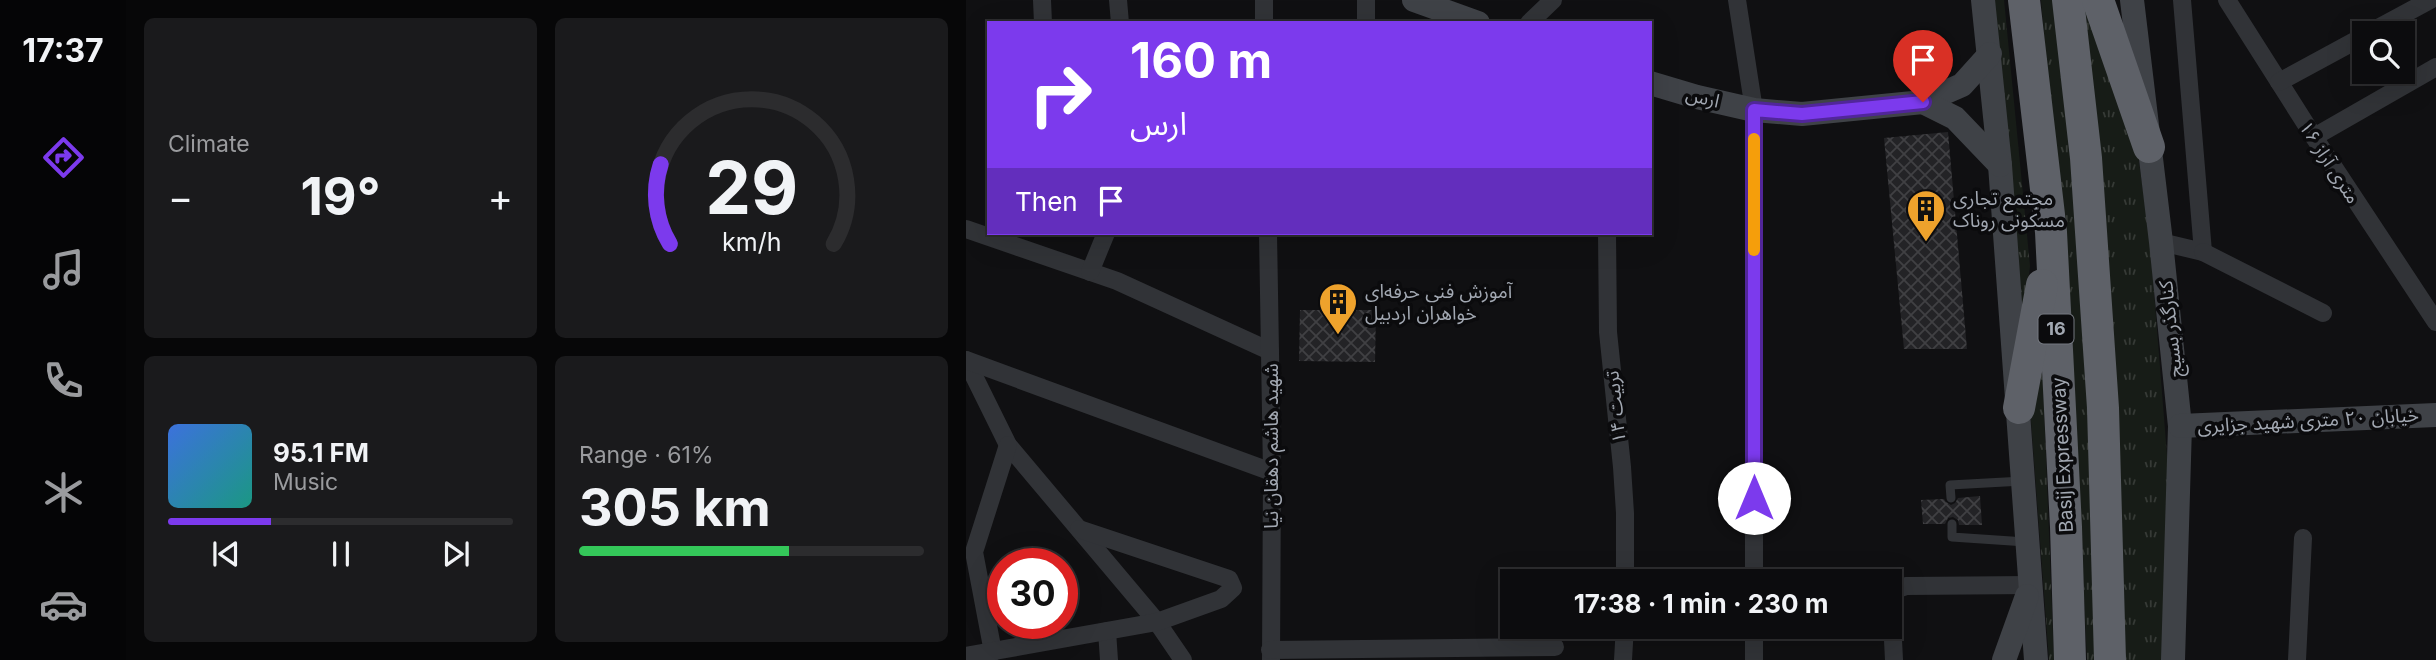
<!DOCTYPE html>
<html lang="en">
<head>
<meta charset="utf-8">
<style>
  :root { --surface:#0c0c0e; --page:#1a1a1c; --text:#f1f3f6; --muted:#9a9b9e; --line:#2c2c2e; --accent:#7c3aed }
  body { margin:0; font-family:Inter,"Noto Sans Arabic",sans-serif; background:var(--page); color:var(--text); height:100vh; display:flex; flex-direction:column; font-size:26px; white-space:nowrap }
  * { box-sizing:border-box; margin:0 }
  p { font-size:23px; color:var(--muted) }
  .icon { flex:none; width:38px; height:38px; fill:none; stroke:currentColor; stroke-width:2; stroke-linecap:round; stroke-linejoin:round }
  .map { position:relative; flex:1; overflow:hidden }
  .drawer { display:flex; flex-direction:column; gap:18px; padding:18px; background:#070708; width:840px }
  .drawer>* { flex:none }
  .banner { position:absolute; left:21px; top:21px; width:665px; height:214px; border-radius:0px; box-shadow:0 7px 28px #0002,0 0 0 2px var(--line); background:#7c3aed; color:#fff; overflow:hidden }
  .tools { position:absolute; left:1386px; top:21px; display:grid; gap:14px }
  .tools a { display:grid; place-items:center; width:63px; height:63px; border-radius:0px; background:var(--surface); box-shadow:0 7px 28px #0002,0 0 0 2px var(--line); font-size:35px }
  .speed { position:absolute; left:21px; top:548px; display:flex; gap:14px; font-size:35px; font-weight:700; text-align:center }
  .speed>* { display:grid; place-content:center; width:91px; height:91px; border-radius:50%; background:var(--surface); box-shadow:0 7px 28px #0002,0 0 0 2px var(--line); line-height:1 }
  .speed .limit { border:10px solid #d22; background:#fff; color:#111 }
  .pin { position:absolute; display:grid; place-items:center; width:60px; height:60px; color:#fff; margin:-72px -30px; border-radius:50% 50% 50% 0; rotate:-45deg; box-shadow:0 0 7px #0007 }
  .pin .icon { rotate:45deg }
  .me { position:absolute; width:77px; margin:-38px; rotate:0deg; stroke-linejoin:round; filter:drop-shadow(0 0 5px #0008) }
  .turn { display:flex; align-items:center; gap:24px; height:147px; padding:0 28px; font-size:32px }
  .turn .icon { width:91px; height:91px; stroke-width:2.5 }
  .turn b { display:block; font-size:49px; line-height:60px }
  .then { display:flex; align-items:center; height:66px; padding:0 28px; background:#0003; gap:14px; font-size:26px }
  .big { font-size:52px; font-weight:700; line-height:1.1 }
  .drawer .widget { flex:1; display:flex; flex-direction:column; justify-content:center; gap:10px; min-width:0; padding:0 24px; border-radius:10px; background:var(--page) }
  .drawer .dial { align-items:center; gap:0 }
  .dial svg { height:182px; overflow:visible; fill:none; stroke:var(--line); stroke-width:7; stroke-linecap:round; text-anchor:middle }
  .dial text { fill:var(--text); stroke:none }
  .song { display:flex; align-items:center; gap:21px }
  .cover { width:84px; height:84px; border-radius:10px; background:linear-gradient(135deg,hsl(220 70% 55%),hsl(170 70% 35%)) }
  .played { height:7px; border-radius:4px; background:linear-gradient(90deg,var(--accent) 30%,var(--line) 30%) }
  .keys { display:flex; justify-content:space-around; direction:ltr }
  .heat { display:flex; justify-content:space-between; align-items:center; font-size:38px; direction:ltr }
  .charge { height:10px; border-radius:5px; background:linear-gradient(90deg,#34c759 61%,var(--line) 0) }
  .drawer .tiles { flex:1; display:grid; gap:18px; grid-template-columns:repeat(2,1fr) }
  .trip { position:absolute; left:534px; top:569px; width:402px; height:70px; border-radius:0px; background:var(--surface); box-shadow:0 7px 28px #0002,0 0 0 2px var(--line); font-weight:700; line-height:70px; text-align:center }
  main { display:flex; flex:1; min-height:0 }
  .menu { display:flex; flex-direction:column; width:126px; justify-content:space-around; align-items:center; background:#050506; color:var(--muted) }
  .menu .icon { width:49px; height:49px }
  .menu .on { color:var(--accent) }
  .menu b { font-size:32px; color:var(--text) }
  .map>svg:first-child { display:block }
  .grass { fill:url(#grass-tufts) }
  .building { fill:url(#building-cross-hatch) }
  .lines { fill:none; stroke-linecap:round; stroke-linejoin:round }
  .lane { stroke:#313337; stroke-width:9 }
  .street { stroke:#313337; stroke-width:18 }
  .secondary { stroke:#3f4247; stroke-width:24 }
  .highway { stroke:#5e6168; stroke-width:32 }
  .route-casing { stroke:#51269a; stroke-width:18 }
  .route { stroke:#7c3aed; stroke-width:12 }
  .slow { stroke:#f59e0b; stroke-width:12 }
  .labels { text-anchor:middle; stroke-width:7; stroke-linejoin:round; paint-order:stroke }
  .shield { fill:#0b0b0d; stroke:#757980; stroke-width:2 }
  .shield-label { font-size:18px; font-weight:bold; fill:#a2a8b2 }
  .street-label { font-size:19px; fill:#a2a8b2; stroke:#0b0b0d }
  .poi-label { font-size:19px; fill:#a2a8b2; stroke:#0b0b0d; text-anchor:start }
</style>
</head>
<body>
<main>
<nav class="menu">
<b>17:37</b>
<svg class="icon on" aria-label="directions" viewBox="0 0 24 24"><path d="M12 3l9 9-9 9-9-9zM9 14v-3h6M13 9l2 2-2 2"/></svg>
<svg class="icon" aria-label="music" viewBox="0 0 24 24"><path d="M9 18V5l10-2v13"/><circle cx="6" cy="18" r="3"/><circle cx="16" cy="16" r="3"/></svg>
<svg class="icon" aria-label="phone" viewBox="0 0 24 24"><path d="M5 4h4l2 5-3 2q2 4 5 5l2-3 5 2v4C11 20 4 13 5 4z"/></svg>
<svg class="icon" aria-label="climate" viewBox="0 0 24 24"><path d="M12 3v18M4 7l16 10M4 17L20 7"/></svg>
<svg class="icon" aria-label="car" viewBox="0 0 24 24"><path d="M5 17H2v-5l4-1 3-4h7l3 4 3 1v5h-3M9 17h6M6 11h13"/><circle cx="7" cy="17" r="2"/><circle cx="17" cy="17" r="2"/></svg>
</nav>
<section class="drawer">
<div class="tiles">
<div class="widget"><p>Climate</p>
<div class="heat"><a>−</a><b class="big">19°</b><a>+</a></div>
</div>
<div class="widget dial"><svg viewBox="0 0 100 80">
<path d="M14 69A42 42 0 1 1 86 69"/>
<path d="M14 69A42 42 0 0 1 10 34" stroke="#7c3aed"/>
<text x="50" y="56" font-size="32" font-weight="700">29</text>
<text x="50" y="72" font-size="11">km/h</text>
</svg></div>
<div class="widget">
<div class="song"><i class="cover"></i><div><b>95.1 FM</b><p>Music</p></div></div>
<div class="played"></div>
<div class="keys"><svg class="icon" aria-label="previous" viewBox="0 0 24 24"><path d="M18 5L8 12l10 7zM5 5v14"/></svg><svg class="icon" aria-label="pause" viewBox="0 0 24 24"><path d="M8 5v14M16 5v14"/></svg><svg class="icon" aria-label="next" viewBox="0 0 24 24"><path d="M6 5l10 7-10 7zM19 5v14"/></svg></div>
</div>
<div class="widget"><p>Range · 61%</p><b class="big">305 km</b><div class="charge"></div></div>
</div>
</section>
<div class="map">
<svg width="1470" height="660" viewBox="0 0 1470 660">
  <defs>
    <pattern id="grass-tufts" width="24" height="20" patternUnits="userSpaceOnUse" patternTransform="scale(1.75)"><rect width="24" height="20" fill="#171c17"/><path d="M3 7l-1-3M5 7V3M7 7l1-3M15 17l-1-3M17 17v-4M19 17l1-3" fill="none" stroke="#363a36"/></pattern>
    <pattern id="building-cross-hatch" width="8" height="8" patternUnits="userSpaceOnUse" patternTransform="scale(1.75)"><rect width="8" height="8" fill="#232326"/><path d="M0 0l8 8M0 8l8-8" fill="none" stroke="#404043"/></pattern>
  </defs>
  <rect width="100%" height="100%" fill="#101012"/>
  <g class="grass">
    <polygon points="1026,0 1038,0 1064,266 1056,330"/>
    <polygon points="1075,0 1088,0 1111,204 1131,547 1133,660 1121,660 1108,386"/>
    <polygon points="1114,0 1122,0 1167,118 1184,242 1205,506 1206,660 1153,660"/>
    <polygon points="1075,332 1088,660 1083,660 1064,407"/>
  </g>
  <g class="building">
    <polygon points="982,132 1001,349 938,349 918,138"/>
    <polygon points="334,310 410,310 409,362 333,361"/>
    <polygon points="1014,496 1016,525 993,525 992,520 987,517 982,518 979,524 957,524 955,500 978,499 980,502 985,505 989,503 992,498"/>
  </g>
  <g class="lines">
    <g class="lane">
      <polyline points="985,498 984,485 1057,481"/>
      <polyline points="986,524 986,537 1060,542"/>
    </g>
    <g class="street">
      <polyline points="76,0 77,23"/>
      <polyline points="152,0 154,23"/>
      <polyline points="298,0 298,23"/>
      <polyline points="400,0 400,23"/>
      <polyline points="771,0 788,110 788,581"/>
      <polyline points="1261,0 1348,137 1470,322"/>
      <polyline points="563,23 587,0"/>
      <polyline points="1403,33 1464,0"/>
      <polyline points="1313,82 1398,36"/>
      <polyline points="1348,137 1470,67"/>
      <polyline points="0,229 151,281 304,351"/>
      <polyline points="302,233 306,472 305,660"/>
      <polyline points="641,233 642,332 656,467 659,513 659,581"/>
      <polyline points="1195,242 1237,252 1216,0"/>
      <polyline points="1237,252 1357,313"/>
      <polyline points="124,272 140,233"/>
      <polyline points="0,360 42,445 191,622 217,660"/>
      <polyline points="0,360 306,472"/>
      <polyline points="141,631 143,660"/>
      <polyline points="304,650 589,647"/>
      <polyline points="27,652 8,552 42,445"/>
      <polyline points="0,656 191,622 255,599 267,588 263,579 113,529"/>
      <polyline points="657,660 659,626"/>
      <polyline points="788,660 788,626"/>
      <polyline points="928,660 925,600 929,590 940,586 1065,585"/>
      <polyline points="1331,660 1337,538"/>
    </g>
    <g class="secondary">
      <polyline points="448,0 512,23"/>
      <polyline points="1017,0 1034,165 1070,660"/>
      <polyline points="1166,0 1195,242 1214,426 1207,660"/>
      <polyline points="684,83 731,97 788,110 836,114 957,102 996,85 1024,54"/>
      <polyline points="957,102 989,118 1034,165"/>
      <polyline points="1214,426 1470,415"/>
      <polyline points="1038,660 1061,596"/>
    </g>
    <g class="highway">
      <polyline points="1058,0 1085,232 1100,527 1104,660"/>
      <polyline points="1102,0 1120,158 1137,408 1144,660"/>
      <polyline points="1132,0 1183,147"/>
      <polyline points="1053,408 1076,285"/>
    </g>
  </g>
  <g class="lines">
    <defs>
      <polyline id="route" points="788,498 788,110 836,114 957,102"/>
    </defs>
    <use href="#route" class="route-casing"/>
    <use href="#route" class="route"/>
    <polyline class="slow" points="788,139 788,250"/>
  </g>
  <defs>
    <symbol id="building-pin" viewBox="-11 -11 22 30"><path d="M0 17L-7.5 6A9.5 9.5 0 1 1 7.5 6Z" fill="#eea22c" stroke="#0b0b0d"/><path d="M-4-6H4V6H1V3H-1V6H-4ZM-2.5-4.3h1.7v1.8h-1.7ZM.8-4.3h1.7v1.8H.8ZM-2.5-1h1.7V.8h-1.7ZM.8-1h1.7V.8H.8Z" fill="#111"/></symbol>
  </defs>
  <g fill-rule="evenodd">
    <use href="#building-pin" x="938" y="187" width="44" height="60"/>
    <use href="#building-pin" x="350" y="280" width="44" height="60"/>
  </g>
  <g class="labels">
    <rect class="shield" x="1072.5" y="314.5" width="35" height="29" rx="5"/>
    <g class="shield-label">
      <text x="1090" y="335">16</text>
    </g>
    <g class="street-label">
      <text transform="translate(737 97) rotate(14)" y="7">ارس</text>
      <text transform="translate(1364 162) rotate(57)" y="7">۱۶ متری آراز</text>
      <text transform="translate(1204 329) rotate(-96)" y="7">کنارگذر بسیج</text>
      <text transform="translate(649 407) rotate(-96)" y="7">تربیت ۱۴</text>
      <text transform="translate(1342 420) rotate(-3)" y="7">خیابان ۲۰ متری شهید جزایری</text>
      <text transform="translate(305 446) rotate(-90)" y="7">شهید هاشم دهقان نیا</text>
      <text transform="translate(1096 455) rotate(-93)" y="7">Basij Expressway</text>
    </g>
    <g class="poi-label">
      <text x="987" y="205">مجتمع تجاری<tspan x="987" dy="22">مسکونی روناک</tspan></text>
      <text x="399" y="298">آموزش فنی حرفه‌ای<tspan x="399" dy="22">خواهران اردبیل</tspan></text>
    </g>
  </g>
</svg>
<div class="tools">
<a><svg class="icon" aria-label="search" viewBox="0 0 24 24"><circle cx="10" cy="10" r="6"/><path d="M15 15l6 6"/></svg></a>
</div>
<div class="speed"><div class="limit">30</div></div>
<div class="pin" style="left:957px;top:102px;background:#d93025"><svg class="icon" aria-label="arrive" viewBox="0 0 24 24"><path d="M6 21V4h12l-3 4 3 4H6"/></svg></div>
<svg class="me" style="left:788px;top:498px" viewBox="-20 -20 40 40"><circle r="19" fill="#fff"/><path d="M0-13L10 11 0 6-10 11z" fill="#7c3aed"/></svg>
<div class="trip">17:38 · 1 min · 230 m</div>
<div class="banner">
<div class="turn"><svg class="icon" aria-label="right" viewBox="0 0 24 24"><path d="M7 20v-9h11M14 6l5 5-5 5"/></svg><div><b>160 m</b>ارس</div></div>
<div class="then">Then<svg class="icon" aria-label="arrive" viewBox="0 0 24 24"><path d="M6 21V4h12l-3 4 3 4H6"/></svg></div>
</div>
</div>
</main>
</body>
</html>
